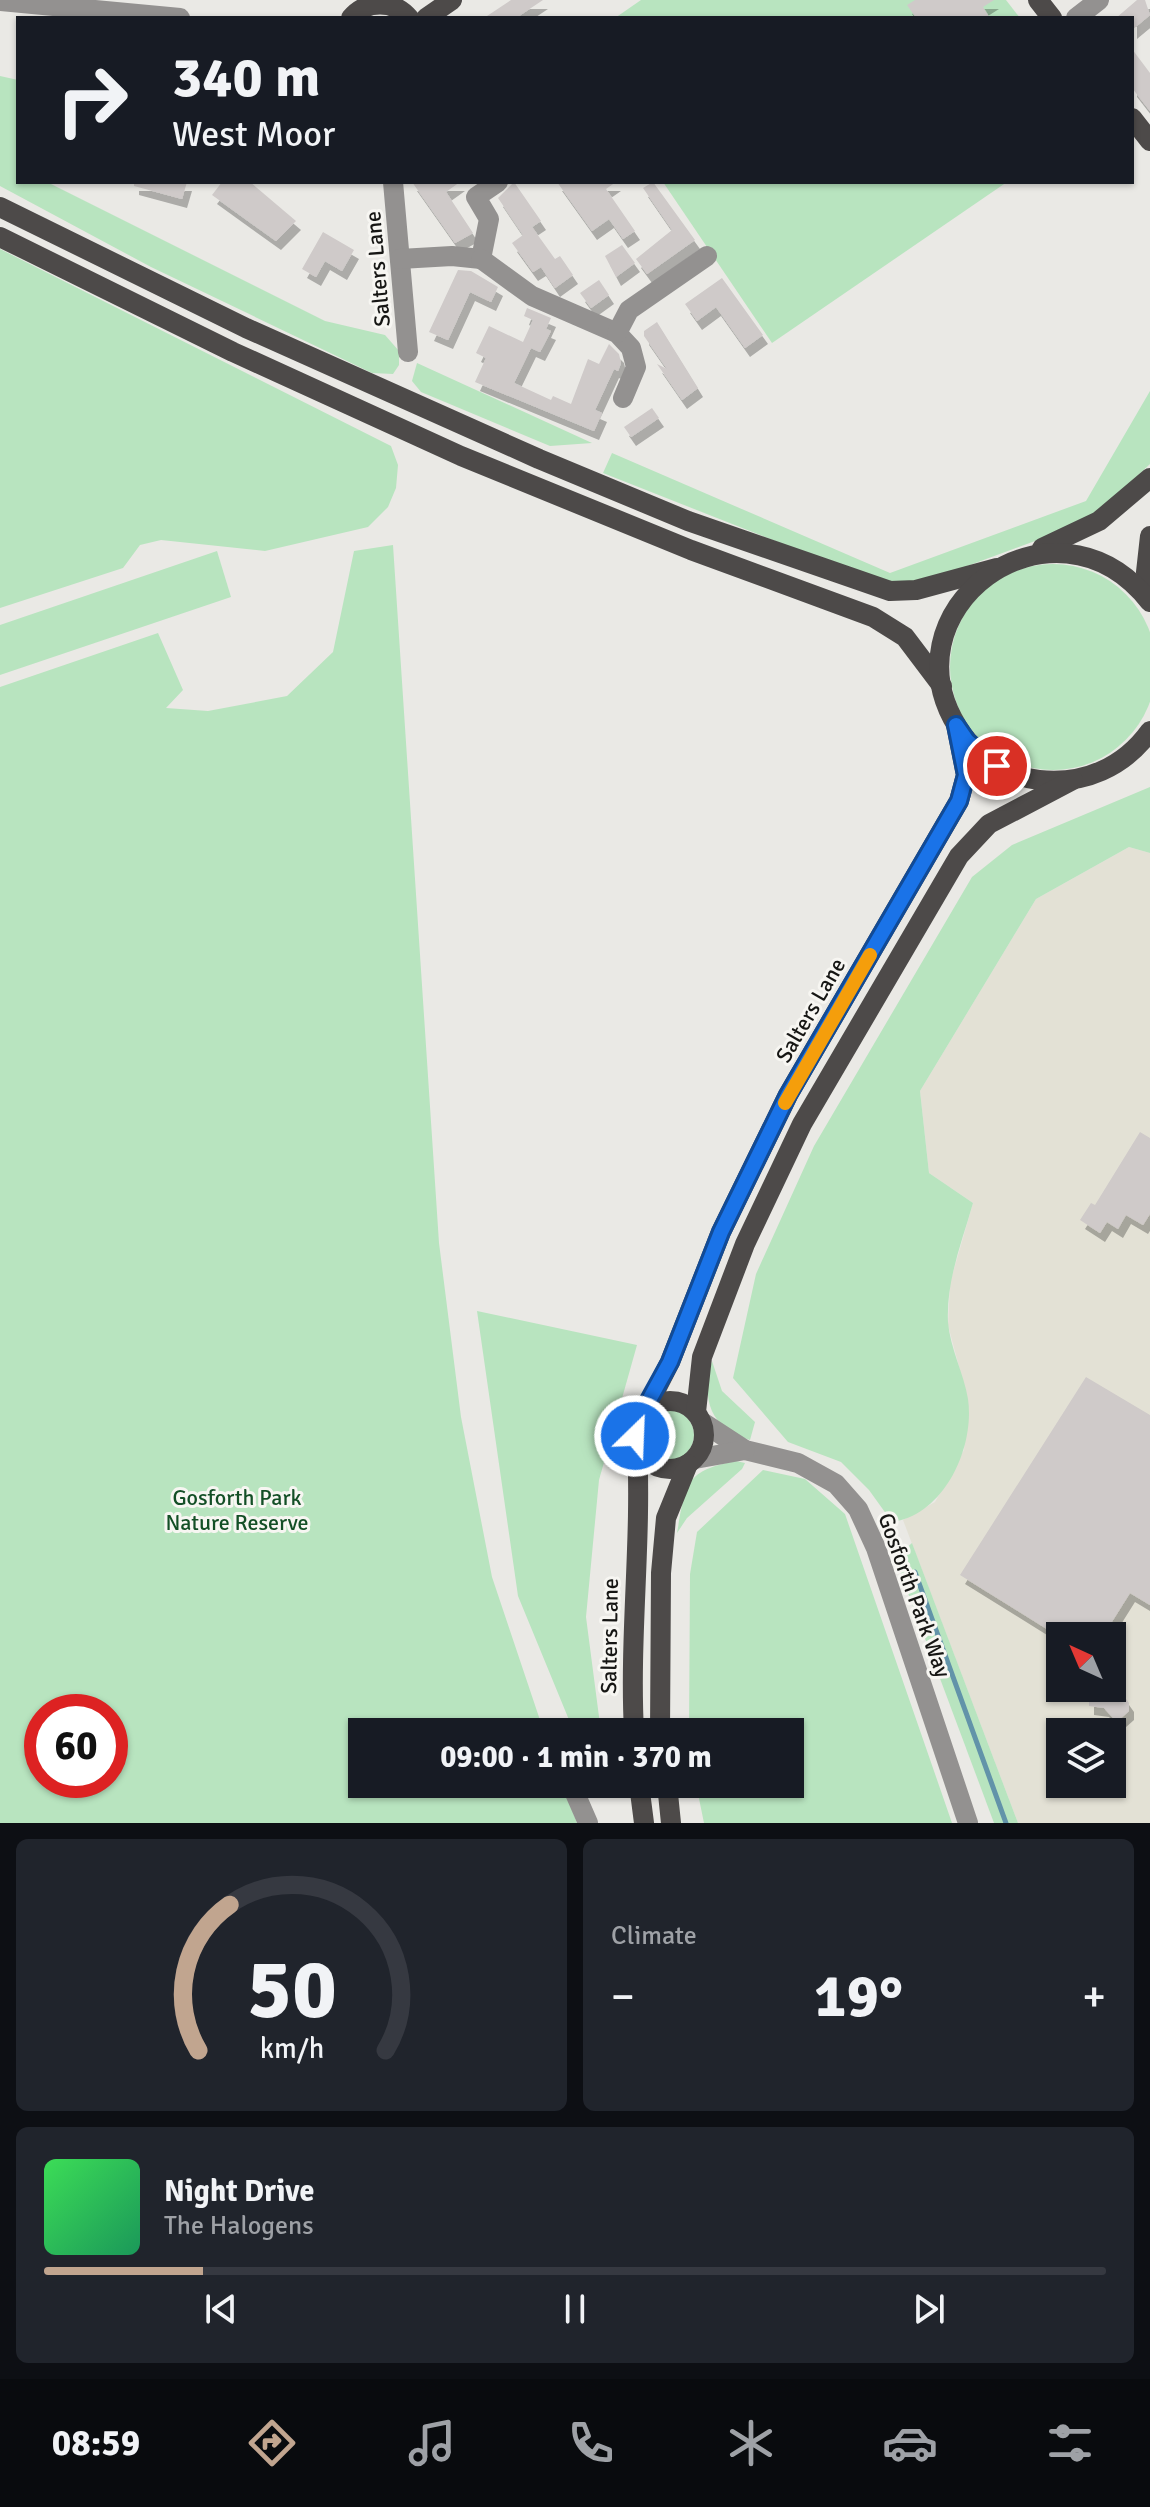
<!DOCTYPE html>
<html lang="en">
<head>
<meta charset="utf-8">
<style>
  :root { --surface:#171b24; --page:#20242c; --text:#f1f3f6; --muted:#9ea1a6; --line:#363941; --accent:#c1a58f }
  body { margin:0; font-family:Signika,sans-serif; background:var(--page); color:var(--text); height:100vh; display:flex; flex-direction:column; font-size:30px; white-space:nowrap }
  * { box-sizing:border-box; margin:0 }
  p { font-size:26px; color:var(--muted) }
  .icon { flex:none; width:44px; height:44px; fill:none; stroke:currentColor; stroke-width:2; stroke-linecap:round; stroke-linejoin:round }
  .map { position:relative; height:1823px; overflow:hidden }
  .panel { display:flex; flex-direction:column; gap:16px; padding:16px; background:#0d0f14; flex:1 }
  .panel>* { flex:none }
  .guide { position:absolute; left:16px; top:16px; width:1118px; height:168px; border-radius:0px; box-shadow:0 2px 6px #0004; background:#171b24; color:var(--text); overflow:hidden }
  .needle { width:52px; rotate:316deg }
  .controls { position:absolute; left:1046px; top:1622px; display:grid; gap:16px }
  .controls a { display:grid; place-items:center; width:80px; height:80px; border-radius:0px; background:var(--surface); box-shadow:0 2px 6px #0004; font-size:40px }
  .speed { position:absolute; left:24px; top:1694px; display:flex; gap:16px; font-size:40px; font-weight:700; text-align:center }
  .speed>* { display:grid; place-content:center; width:104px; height:104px; border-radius:50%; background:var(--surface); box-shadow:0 2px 6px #0004; line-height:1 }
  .speed .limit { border:12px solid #d22; background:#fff; color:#111 }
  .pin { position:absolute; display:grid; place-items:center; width:68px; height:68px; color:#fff; margin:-34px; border:4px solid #fff; border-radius:50%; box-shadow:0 2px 8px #0007 }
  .me { position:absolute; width:88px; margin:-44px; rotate:24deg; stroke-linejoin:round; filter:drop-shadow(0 0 6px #0008) }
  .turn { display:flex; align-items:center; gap:28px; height:168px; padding:0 24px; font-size:36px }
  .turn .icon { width:104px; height:104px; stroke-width:2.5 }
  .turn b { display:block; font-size:56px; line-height:68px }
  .big { font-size:60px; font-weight:700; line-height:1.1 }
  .panel .widget { flex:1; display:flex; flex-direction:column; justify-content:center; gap:12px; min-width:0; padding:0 28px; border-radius:12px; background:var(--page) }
  .panel .dial { align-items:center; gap:0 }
  .dial svg { height:208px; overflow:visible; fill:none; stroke:var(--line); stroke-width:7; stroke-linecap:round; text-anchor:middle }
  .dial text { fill:var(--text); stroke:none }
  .song { display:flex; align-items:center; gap:24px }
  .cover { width:96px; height:96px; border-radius:12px; background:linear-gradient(135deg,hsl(130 70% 55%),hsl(150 70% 35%)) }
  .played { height:8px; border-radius:4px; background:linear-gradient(90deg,var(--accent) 15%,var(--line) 15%) }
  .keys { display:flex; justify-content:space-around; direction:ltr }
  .heat { display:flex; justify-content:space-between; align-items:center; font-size:44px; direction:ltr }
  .panel .tiles { flex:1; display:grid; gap:16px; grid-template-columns:1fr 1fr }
  .widget:last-child { grid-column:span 2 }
  .trip { position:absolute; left:348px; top:1718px; width:456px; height:80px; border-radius:0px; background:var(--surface); box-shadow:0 2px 6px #0004; font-weight:700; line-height:80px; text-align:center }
  .menu { display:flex; height:128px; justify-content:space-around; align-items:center; background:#090b0e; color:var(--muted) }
  .menu .icon { width:56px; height:56px }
  .menu .selected { color:var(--accent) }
  .menu b { font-size:36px; color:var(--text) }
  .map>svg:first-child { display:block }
  .built { fill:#e3e1d5; fill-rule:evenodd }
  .green { fill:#b8e4bf; fill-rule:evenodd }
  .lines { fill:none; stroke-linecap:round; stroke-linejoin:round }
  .stream { stroke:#6293a9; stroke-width:5 }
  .building { fill:#cfcac9; filter:url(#shadow) }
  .minor { stroke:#939190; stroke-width:20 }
  .major { stroke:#4d4a49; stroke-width:20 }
  .route-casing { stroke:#114b97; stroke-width:20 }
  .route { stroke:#1a73e8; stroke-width:14 }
  .slow { stroke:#f59e0b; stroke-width:14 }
  .labels { text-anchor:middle; stroke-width:6; stroke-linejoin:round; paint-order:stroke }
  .street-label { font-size:22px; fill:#161614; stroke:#f7f6f2 }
  .park-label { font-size:22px; fill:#134f26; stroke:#f7f6f2 }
</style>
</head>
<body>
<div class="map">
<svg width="1150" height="1823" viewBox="0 0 1150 1823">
  <defs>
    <filter id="shadow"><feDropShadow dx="5" dy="9" stdDeviation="0" flood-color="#0004"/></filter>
  </defs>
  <rect width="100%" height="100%" fill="#eae9e5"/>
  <path class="built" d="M1129,847L1150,853V1823H1018L903,1520L935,1502L964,1450L968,1401L948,1325L950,1283L973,1203L929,1173L920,1091L1036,899ZM1060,1636H1112V1688H1060ZM1060,1732H1112V1784H1060Z"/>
  <g class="green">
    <polygon points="641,0 1006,0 1020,18 615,18"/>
    <polygon points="0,76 18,80 18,182 47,182 325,321 385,335 399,351 399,365 393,374 372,373 151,267 0,186"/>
    <polygon points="663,182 1007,182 772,343"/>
    <polygon points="0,249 391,446 398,465 396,488 388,507 368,527 265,551 161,540 140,545 123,568 0,608"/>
    <polygon points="417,363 592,443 550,446 421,392 412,381"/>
    <polygon points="1150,391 1150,464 1098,513 1073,527 932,579 884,584 603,473 612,453 890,573 1086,501"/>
    <path d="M393,545L439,1243L461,1417L492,1577L544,1732H362V1784H562L577,1823H0V687L158,633L183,690L166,708L208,711L287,696L333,652L354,551ZM42,1712H110V1780H42Z"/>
    <polygon points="217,551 231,597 0,675 0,625"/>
    <circle cx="1053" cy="667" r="103"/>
    <path d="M1150,787V853L1129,847L1036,899L920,1091L929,1173L973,1203C962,1242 946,1281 948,1322C950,1348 964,1374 968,1399C975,1448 944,1515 892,1522L869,1490L841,1462L788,1442L733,1378L756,1274L814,1146L972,877L1012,845Z"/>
    <polygon points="477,1311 637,1345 599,1480 586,1617 601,1732 574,1732 518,1596"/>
    <path d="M712,1361L722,1391L755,1422L750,1440C710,1428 701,1400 712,1361Z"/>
    <circle cx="669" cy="1435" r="25"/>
    <path d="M736,1461L745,1463L742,1469L687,1518L677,1533C686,1484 684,1471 736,1461Z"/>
    <polygon points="763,1470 805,1479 845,1514 952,1823 704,1823 696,1784 790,1784 790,1732 689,1732 690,1574 697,1532"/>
    <polygon points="912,1543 1018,1823 994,1823 895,1558"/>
  </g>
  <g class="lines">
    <polyline class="stream" points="915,1572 1006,1823"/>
  </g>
  <g class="building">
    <polygon points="511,0 543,0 516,18 484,18"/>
    <polygon points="915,0 994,0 983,7 990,18 916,18 907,5"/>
    <polygon points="1137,0 1145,0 1150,15 1132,30 1132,18 1116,18"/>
    <polygon points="1132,49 1150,73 1150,111 1132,88"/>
    <polygon points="134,182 187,182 182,199 134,186"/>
    <polygon points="222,182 250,182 296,221 276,241 212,195"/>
    <polygon points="412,182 460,182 446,192 473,233 455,243"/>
    <polygon points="514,182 541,221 532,227 555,259 560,256 573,275 555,288 541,267 533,272 512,243 523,235 498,198"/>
    <polygon points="557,182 616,182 606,189 635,231 623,239 609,219 592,231"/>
    <polygon points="653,182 695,240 647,274 636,259 672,230 643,188"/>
    <polygon points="323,232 354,250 342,271 325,261 316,277 302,269"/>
    <polygon points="622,245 635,263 616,277 605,256"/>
    <polygon points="458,270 471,271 498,287 491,302 470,292 448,340 429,332"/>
    <polygon points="722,278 763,335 745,348 716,307 697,321 685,304"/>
    <polygon points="599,280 609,295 591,308 580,293"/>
    <polygon points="527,308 551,318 546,329 551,331 540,352 531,348 514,383 551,400 553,396 571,404 588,359 599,364 609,344 619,354 621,363 618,371 614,369 595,410 602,413 594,431 475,382 486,358 476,353 489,326 523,342 533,320 524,316"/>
    <polygon points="657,322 698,388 682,400 657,364 667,369 644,336 644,331"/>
    <polygon points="652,408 659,418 631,437 624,427"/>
    <polygon points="1140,1132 1150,1138 1150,1214 1143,1225 1126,1215 1118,1229 1107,1222 1100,1233 1080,1220 1091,1203 1095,1205"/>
    <polygon points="1086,1377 1150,1415 1150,1605 1130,1593 1103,1636 1058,1636 960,1575"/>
    <polygon points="1096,1695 1105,1701 1116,1695 1124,1696 1129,1703 1129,1711 1120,1719 1113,1718 1104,1708 1089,1706 1089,1698"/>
  </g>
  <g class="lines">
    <g class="minor">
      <polyline points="0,1 180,18"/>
      <polyline points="1076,18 1099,0"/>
      <polyline points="393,182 408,352"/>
      <polyline points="400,259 452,256 481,259 489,219 476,197 498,182"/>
      <polyline points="481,259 532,296 617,333 631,348 636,367 623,398"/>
      <polyline points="617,333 629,310 707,256"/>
      <polyline points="702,1422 745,1450 798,1463 836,1484 858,1509 876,1548 968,1823"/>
      <polyline points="695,1459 745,1450"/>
      <polyline points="571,1784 588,1823"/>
    </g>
    <g class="major">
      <polyline points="1038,0 1052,18"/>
      <path d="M351,18C366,0 394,0 409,18"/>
      <polyline points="426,18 452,0"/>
      <polyline points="1132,118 1150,141"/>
      <polyline points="0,207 246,328 539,459 688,521 890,591 916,590 997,568"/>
      <polyline points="0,237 233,352 461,456 691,550 873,617 905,637 942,686"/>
      <polyline points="1150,536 1146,572 1150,596"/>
      <polyline points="1042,548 1099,521 1150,478"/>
      <path d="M1150,602C1053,479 875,612 963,735C980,759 1010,777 1039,780C1084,785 1124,767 1150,731"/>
      <circle cx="670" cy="1435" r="34"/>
      <polyline points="646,1409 670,1362 721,1232 788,1095 959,801 966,775 956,725"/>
      <polyline points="696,1412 702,1357 745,1244 802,1124 959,856 989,824 1073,780"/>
      <path d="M634,1732C629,1636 642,1541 637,1445"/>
      <polyline points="660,1732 661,1573 666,1518 688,1464"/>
      <polyline points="639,1784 644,1823"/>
      <polyline points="667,1784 671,1823"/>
    </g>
  </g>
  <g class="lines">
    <defs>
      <polyline id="route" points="635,1436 637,1422 670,1362 721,1232 788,1095 959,801 966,775 956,725 967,741 997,766"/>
    </defs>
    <use href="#route" class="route-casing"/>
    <use href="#route" class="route"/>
    <polyline class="slow" points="785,1103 870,955"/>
  </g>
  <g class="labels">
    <g class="street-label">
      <text transform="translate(377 269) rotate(-95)" y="8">Salters Lane</text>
      <text transform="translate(810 1010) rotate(-60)" y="8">Salters Lane</text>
      <text transform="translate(915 1595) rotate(70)" y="8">Gosforth Park Way</text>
      <text transform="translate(609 1636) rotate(-89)" y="8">Salters Lane</text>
    </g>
    <g class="park-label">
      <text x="237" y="1505">Gosforth Park<tspan x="237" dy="25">Nature Reserve</tspan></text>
    </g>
  </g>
</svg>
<div class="controls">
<a><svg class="needle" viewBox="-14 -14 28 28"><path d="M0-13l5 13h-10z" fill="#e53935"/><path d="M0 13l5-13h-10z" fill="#9ea1a6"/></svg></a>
<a><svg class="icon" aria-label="layers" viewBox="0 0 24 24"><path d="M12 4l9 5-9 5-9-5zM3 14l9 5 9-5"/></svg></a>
</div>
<div class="speed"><div class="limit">60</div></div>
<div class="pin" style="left:997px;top:766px;background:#d93025"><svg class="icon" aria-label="arrive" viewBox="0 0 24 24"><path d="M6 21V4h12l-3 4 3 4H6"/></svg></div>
<svg class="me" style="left:635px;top:1436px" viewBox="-20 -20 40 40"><circle r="17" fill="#1a73e8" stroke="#fff" stroke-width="3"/><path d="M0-11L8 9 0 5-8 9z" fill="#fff"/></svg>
<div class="trip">09:00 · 1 min · 370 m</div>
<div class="guide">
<div class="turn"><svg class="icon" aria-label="right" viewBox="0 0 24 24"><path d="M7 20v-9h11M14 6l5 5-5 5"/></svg><div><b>340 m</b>West Moor</div></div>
</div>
</div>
<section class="panel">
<div class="tiles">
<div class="widget dial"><svg viewBox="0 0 100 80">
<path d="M14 69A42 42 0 1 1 86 69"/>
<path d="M14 69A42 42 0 0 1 26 13" stroke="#c1a58f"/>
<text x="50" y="56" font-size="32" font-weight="700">50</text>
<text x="50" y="72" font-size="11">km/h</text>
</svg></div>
<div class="widget"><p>Climate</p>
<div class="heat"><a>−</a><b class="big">19°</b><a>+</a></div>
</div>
<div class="widget">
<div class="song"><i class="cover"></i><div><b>Night Drive</b><p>The Halogens</p></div></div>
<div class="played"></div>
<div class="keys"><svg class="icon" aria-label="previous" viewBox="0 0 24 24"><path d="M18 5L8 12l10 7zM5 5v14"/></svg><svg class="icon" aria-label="pause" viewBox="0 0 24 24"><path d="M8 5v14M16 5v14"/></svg><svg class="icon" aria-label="next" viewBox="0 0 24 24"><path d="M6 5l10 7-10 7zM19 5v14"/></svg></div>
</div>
</div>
</section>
<nav class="menu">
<b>08:59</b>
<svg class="icon selected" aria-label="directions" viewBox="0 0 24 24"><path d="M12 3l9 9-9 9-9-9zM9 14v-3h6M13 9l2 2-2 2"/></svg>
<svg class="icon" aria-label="music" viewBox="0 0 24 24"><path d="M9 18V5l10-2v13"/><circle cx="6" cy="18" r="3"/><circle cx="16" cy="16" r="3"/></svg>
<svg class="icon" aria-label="phone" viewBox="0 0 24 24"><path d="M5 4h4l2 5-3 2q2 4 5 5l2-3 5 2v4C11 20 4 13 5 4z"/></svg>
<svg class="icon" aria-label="climate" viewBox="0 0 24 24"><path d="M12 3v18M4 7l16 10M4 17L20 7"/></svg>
<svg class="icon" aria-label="car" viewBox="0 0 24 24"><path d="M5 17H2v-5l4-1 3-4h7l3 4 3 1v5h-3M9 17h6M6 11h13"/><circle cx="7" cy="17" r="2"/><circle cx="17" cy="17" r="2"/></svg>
<svg class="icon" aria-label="filters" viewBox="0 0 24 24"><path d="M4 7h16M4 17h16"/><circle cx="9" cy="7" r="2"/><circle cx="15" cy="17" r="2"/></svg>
</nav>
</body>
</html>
